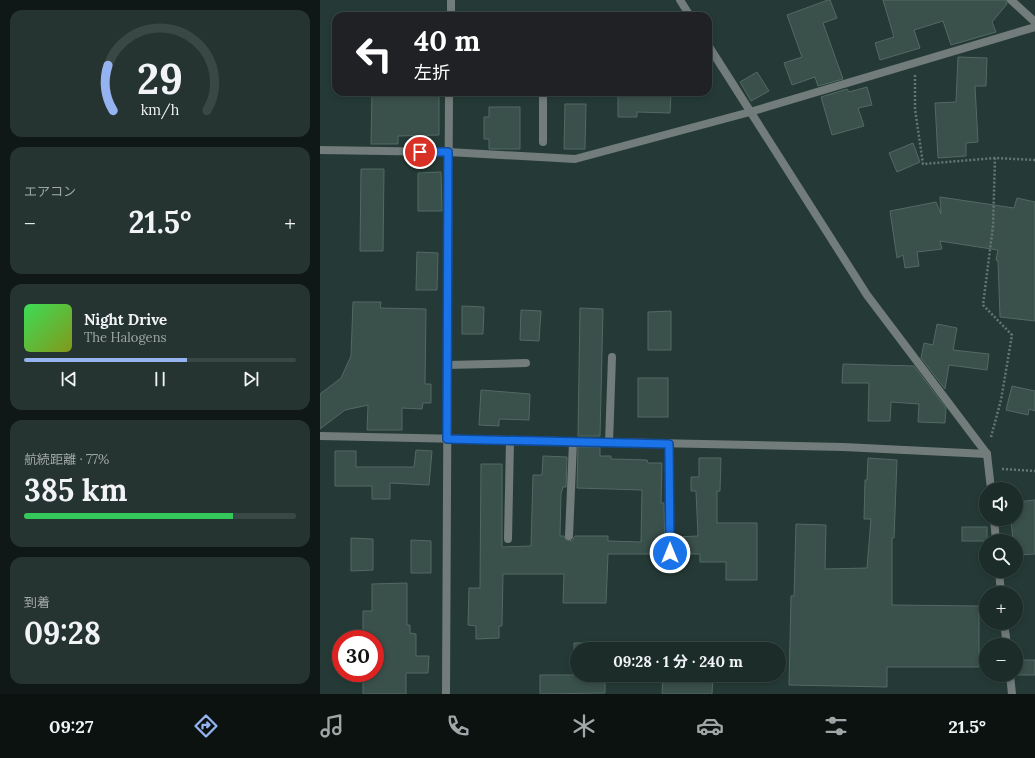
<!DOCTYPE html>
<html lang="ja">
<head>
<meta charset="utf-8">
<style>
  :root { --surface:#1c2c28; --page:#253430; --text:#f1f3f6; --muted:#a0a7a8; --line:#3a4845; --accent:#95b2f1 }
  body { margin:0; font-family:Lora,"Noto Sans JP",serif; background:var(--page); color:var(--text); height:100vh; display:flex; flex-direction:column; font-size:15px; white-space:nowrap }
  * { box-sizing:border-box; margin:0 }
  p { font-size:13px; color:var(--muted) }
  .icon { flex:none; width:22px; height:22px; fill:none; stroke:currentColor; stroke-width:2; stroke-linecap:round; stroke-linejoin:round }
  .map { position:relative; flex:1; overflow:hidden }
  .side { display:flex; flex-direction:column; gap:10px; padding:10px; background:#0f1816; width:320px }
  .side>* { flex:none }
  .banner { position:absolute; left:12px; top:12px; width:380px; height:84px; border-radius:12px; box-shadow:0 2px 6px #0003,0 0 0 1px var(--line); background:#202124; color:#fff; overflow:hidden }
  .buttons { position:absolute; left:659px; top:482px; display:grid; gap:8px }
  .buttons a { display:grid; place-items:center; width:44px; height:44px; border-radius:50%; background:var(--surface); box-shadow:0 2px 6px #0003,0 0 0 1px var(--line); font-size:20px }
  .speed { position:absolute; left:12px; top:630px; display:flex; gap:8px; font-size:20px; font-weight:700; text-align:center }
  .speed>* { display:grid; place-content:center; width:52px; height:52px; border-radius:50%; background:var(--surface); box-shadow:0 2px 6px #0003,0 0 0 1px var(--line); line-height:1 }
  .speed .limit { border:6px solid #d22; background:#fff; color:#111 }
  .pin { position:absolute; display:grid; place-items:center; width:34px; height:34px; color:#fff; margin:-17px; border:2px solid #fff; border-radius:50%; box-shadow:0 1px 4px #0007 }
  .me { position:absolute; width:44px; margin:-22px; rotate:0deg; stroke-linejoin:round; filter:drop-shadow(0 0 3px #0008) }
  .turn { display:flex; align-items:center; gap:14px; height:84px; padding:0 16px; font-size:18px }
  .turn .icon { width:52px; height:52px; stroke-width:2.5 }
  .turn b { display:block; font-size:28px; line-height:34px }
  .big { font-size:30px; font-weight:700; line-height:1.1 }
  .side .card { flex:1; display:flex; flex-direction:column; justify-content:center; gap:6px; min-width:0; padding:0 14px; border-radius:12px; background:var(--page) }
  .side .dial { align-items:center; gap:0 }
  .dial svg { height:104px; overflow:visible; fill:none; stroke:var(--line); stroke-width:7; stroke-linecap:round; text-anchor:middle }
  .dial text { fill:var(--text); stroke:none }
  .song { display:flex; align-items:center; gap:12px }
  .cover { width:48px; height:48px; border-radius:6px; background:linear-gradient(135deg,hsl(130 70% 55%),hsl(70 70% 35%)) }
  .played { height:4px; border-radius:2px; background:linear-gradient(90deg,var(--accent) 60%,var(--line) 60%) }
  .keys { display:flex; justify-content:space-around; direction:ltr }
  .heat { display:flex; justify-content:space-between; align-items:center; font-size:22px; direction:ltr }
  .charge { height:6px; border-radius:3px; background:linear-gradient(90deg,#34c759 77%,var(--line) 0) }
  .trip { position:absolute; left:250px; top:642px; width:216px; height:40px; border-radius:20px; background:var(--surface); box-shadow:0 2px 6px #0003,0 0 0 1px var(--line); font-weight:700; line-height:40px; text-align:center }
  .tab-bar { display:flex; height:64px; justify-content:space-around; align-items:center; background:#0b1210; color:var(--muted) }
  .tab-bar .icon { width:28px; height:28px }
  .tab-bar .on { color:var(--accent) }
  .tab-bar b { font-size:18px; color:var(--text) }
  main { display:flex; flex:1; min-height:0 }
  .map>svg:first-child { display:block }
  .building { fill:#3a504b; stroke:#526964 }
  .lines { fill:none; stroke-linecap:round; stroke-linejoin:round }
  .path { stroke:#657773; stroke-width:2.5; stroke-dasharray:2 2; stroke-linecap:butt }
  .street { stroke:#727c7a; stroke-width:8 }
  .route-casing { stroke:#114b97; stroke-width:10 }
  .route { stroke:#1a73e8; stroke-width:7 }
</style>
</head>
<body>
<main>
<section class="side">
<div class="card dial"><svg viewBox="0 0 100 80">
<path d="M14 69A42 42 0 1 1 86 69"/>
<path d="M14 69A42 42 0 0 1 10 34" stroke="#95b2f1"/>
<text x="50" y="56" font-size="32" font-weight="700">29</text>
<text x="50" y="72" font-size="11">km/h</text>
</svg></div>
<div class="card"><p>エアコン</p>
<div class="heat"><a>−</a><b class="big">21.5°</b><a>+</a></div>
</div>
<div class="card">
<div class="song"><i class="cover"></i><div><b>Night Drive</b><p>The Halogens</p></div></div>
<div class="played"></div>
<div class="keys"><svg class="icon" aria-label="previous" viewBox="0 0 24 24"><path d="M18 5L8 12l10 7zM5 5v14"/></svg><svg class="icon" aria-label="pause" viewBox="0 0 24 24"><path d="M8 5v14M16 5v14"/></svg><svg class="icon" aria-label="next" viewBox="0 0 24 24"><path d="M6 5l10 7-10 7zM19 5v14"/></svg></div>
</div>
<div class="card"><p>航続距離 · 77%</p><b class="big">385 km</b><div class="charge"></div></div>
<div class="card"><p>到着</p><b class="big">09:28</b></div>
</section>
<div class="map">
<svg width="715" height="694" viewBox="0 0 715 694">
  <rect width="100%" height="100%" fill="#253a36"/>
  <g class="building">
    <polygon points="508,0 510,0 517,18 503,23 523,79 498,86 495,77 472,85 464,63 482,57 467,15"/>
    <polygon points="563,0 686,0 687,4 672,22 676,32 631,45 623,21 594,30 600,48 560,60 555,43 574,37"/>
    <polygon points="638,57 667,58 666,86 655,86 658,142 646,143 646,156 618,158 615,103 636,102"/>
    <polygon points="437,72 449,91 431,101 420,82"/>
    <polygon points="547,87 552,105 538,108 544,126 512,135 501,97 527,89 529,92"/>
    <polygon points="52,92 119,92 119,135 78,136 78,144 51,144"/>
    <polygon points="298,92 351,92 350,113 317,112 317,117 298,117"/>
    <polygon points="245,104 266,104 265,149 244,149"/>
    <polygon points="169,107 200,107 200,149 169,149 169,139 164,139 164,117 169,117"/>
    <polygon points="593,143 600,162 577,172 569,153"/>
    <polygon points="41,169 64,169 63,251 40,251"/>
    <polygon points="121,172 122,211 98,211 98,173"/>
    <polygon points="620,197 694,208 697,198 715,202 715,321 680,317 678,261 676,260 678,250 620,241 622,249 597,252 599,266 585,268 583,255 577,258 570,211 616,202 621,214"/>
    <polygon points="97,252 118,253 117,290 96,290"/>
    <polygon points="33,302 61,302 60,308 106,309 105,384 111,384 111,403 103,403 102,409 82,408 82,430 47,430 48,405 25,410 0,429 0,394 21,378 31,356"/>
    <polygon points="142,306 164,307 163,334 142,334"/>
    <polygon points="260,308 283,309 280,436 258,436"/>
    <polygon points="201,310 221,311 219,341 200,340"/>
    <polygon points="351,311 351,350 328,350 328,312"/>
    <polygon points="617,324 637,328 633,350 669,354 667,370 629,365 625,389 601,358 604,343 613,345"/>
    <polygon points="523,364 594,366 626,408 625,423 598,422 599,404 571,402 570,421 548,421 549,383 522,383"/>
    <rect x="318" y="378" width="30" height="39"/>
    <polygon points="692,386 715,391 715,411 709,409 708,415 686,410"/>
    <polygon points="161,390 210,394 209,420 179,419 179,426 159,425"/>
    <polygon points="258,447 280,447 280,456 291,456 291,459 327,460 328,463 342,463 341,503 344,503 345,554 288,554 286,603 243,603 244,574 183,574 182,626 179,626 179,638 156,639 156,626 148,625 149,588 160,588 161,464 182,464 182,547 211,546 213,475 222,475 223,456 247,457 246,487 243,487 241,494 240,536 244,536 246,540 252,541 255,536 288,536 288,541 321,542 322,490 257,488"/>
    <polygon points="96,450 112,451 109,485 70,483 70,499 52,499 52,486 15,486 15,451 36,451 36,467 94,467"/>
    <polygon points="379,458 401,458 400,491 397,491 397,523 437,523 437,580 406,580 406,562 380,562 380,554 355,554 355,537 378,536 376,491 371,491 371,477 379,477"/>
    <polygon points="548,458 577,460 574,538 572,538 572,605 659,606 659,667 567,667 567,687 469,685 471,596 474,596 476,524 506,525 505,569 547,568 551,519 544,519 545,480 547,480"/>
    <polygon points="715,500 715,554 699,555 698,551 696,551 696,541 693,541 691,519 696,519 696,502"/>
    <rect x="642" y="527" width="25" height="14"/>
    <polygon points="31,538 53,539 53,570 31,571"/>
    <polygon points="91,540 111,541 111,573 91,573"/>
    <polygon points="87,583 87,625 90,625 90,633 96,634 96,656 109,656 108,673 86,673 86,694 43,694 43,673 55,673 55,639 43,639 43,611 52,611 52,584"/>
    <polygon points="254,643 285,643 285,649 257,649 257,675 285,675 285,693 220,694 220,675 254,675"/>
    <rect x="696" y="660" width="19" height="15"/>
    <polygon points="343,675 393,675 392,694 342,694"/>
  </g>
  <g class="lines">
    <g class="path">
      <polyline points="595,75 595,109 603,164 675,158 715,160"/>
      <polyline points="671,437 681,400 692,335 663,305 673,226 675,158"/>
      <polyline points="682,469 715,471"/>
    </g>
    <g class="street">
      <polyline points="360,0 370,16"/>
      <polyline points="691,0 715,22"/>
      <polyline points="131,16 131,0"/>
      <polyline points="388,45 547,295 667,454 671,489"/>
      <polyline points="223,142 223,92"/>
      <polyline points="0,150 128,152 255,159 430,112 715,27"/>
      <polyline points="127,365 206,363"/>
      <polyline points="0,436 523,447 667,454"/>
      <polyline points="289,443 292,357"/>
      <polyline points="349,444 350,553"/>
      <polyline points="674,519 676,541"/>
      <polyline points="249,536 253,442"/>
      <polyline points="188,539 190,441"/>
      <polyline points="679,571 681,593"/>
      <polyline points="684,623 687,645"/>
      <polyline points="690,675 692,694"/>
      <polyline points="126,694 129,92"/>
    </g>
  </g>
  <g class="lines">
    <defs>
      <polyline id="route" points="100,152 128,152 127,439 349,444 350,553"/>
    </defs>
    <use href="#route" class="route-casing"/>
    <use href="#route" class="route"/>
  </g>
</svg>
<div class="buttons">
<a><svg class="icon" aria-label="sound" viewBox="0 0 24 24"><path d="M4 9h4l5-4v14l-5-4H4zM17 9q2 3 0 6"/></svg></a>
<a><svg class="icon" aria-label="search" viewBox="0 0 24 24"><circle cx="10" cy="10" r="6"/><path d="M15 15l6 6"/></svg></a>
<a>+</a>
<a>−</a>
</div>
<div class="speed"><div class="limit">30</div></div>
<div class="pin" style="left:100px;top:152px;background:#d93025"><svg class="icon" aria-label="arrive" viewBox="0 0 24 24"><path d="M6 21V4h12l-3 4 3 4H6"/></svg></div>
<svg class="me" style="left:350px;top:553px" viewBox="-20 -20 40 40"><circle r="17" fill="#1a73e8" stroke="#fff" stroke-width="3"/><path d="M0-11L8 9 0 5-8 9z" fill="#fff"/></svg>
<div class="trip">09:28 · 1 分 · 240 m</div>
<div class="banner">
<div class="turn"><svg class="icon" aria-label="left" viewBox="0 0 24 24"><path d="M17 20v-9H6M10 6l-5 5 5 5"/></svg><div><b>40 m</b>左折</div></div>
</div>
</div>
</main>
<nav class="tab-bar">
<b>09:27</b>
<svg class="icon on" aria-label="directions" viewBox="0 0 24 24"><path d="M12 3l9 9-9 9-9-9zM9 14v-3h6M13 9l2 2-2 2"/></svg>
<svg class="icon" aria-label="music" viewBox="0 0 24 24"><path d="M9 18V5l10-2v13"/><circle cx="6" cy="18" r="3"/><circle cx="16" cy="16" r="3"/></svg>
<svg class="icon" aria-label="phone" viewBox="0 0 24 24"><path d="M5 4h4l2 5-3 2q2 4 5 5l2-3 5 2v4C11 20 4 13 5 4z"/></svg>
<svg class="icon" aria-label="climate" viewBox="0 0 24 24"><path d="M12 3v18M4 7l16 10M4 17L20 7"/></svg>
<svg class="icon" aria-label="car" viewBox="0 0 24 24"><path d="M5 17H2v-5l4-1 3-4h7l3 4 3 1v5h-3M9 17h6M6 11h13"/><circle cx="7" cy="17" r="2"/><circle cx="17" cy="17" r="2"/></svg>
<svg class="icon" aria-label="filters" viewBox="0 0 24 24"><path d="M4 7h16M4 17h16"/><circle cx="9" cy="7" r="2"/><circle cx="15" cy="17" r="2"/></svg>
<b>21.5°</b>
</nav>
</body>
</html>
